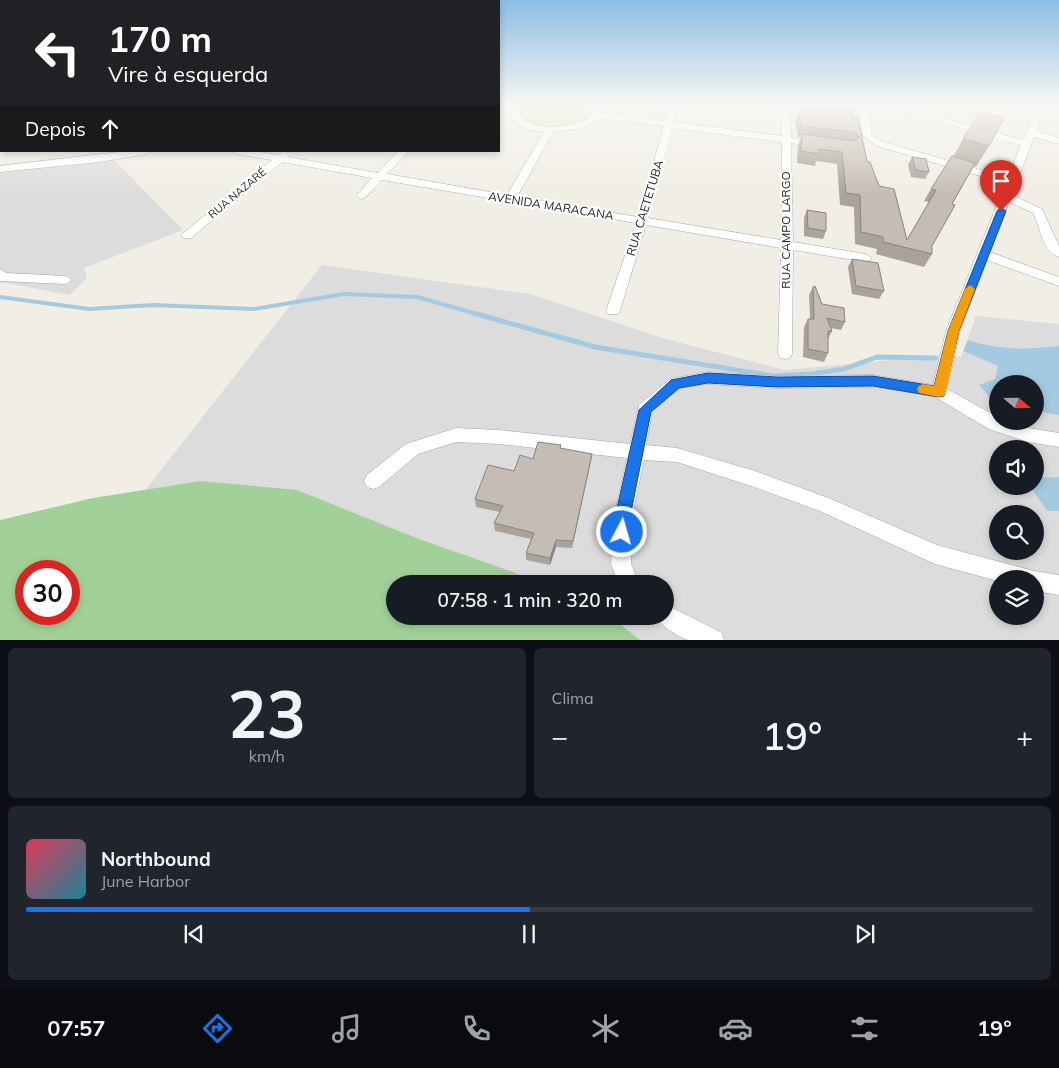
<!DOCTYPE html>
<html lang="pt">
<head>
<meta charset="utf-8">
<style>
  :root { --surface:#171b24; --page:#20242c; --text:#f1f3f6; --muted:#9ea1a6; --line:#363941; --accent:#1a73e8 }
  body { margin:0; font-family:Mulish,sans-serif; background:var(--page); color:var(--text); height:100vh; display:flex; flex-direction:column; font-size:19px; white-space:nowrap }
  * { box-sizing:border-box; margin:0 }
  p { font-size:16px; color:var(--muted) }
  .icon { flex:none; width:28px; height:28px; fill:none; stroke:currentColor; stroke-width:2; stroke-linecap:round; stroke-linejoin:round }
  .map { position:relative; height:640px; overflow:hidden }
  .side { display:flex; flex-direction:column; gap:8px; padding:8px; background:#0d0f14; flex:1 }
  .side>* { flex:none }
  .top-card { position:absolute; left:0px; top:0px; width:500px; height:152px; box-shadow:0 2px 8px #0003; background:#202124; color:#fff; overflow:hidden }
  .needle { width:32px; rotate:110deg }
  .fabs { position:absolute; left:989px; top:375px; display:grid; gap:10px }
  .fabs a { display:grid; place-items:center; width:55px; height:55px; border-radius:50%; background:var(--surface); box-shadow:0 2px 8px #0003; font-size:25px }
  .speed { position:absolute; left:15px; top:560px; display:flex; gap:10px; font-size:25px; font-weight:700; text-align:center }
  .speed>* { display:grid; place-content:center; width:65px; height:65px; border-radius:50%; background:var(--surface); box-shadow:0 2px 8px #0003; line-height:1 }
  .speed .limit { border:8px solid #d22; background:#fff; color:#111 }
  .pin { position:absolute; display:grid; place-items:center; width:42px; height:42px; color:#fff; margin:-51px -21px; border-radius:50% 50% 50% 0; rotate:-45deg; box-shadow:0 0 5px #0007 }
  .pin .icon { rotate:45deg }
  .me { position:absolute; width:55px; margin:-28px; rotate:6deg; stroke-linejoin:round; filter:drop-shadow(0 0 4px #0008) }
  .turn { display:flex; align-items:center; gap:18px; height:105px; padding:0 25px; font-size:22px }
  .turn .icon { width:65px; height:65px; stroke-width:2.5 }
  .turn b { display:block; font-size:35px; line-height:42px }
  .then { display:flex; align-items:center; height:48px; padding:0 25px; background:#0003; gap:10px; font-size:19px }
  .big { font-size:38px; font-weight:600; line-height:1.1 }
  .side .card { flex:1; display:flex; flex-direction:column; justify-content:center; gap:8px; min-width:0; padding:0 18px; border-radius:8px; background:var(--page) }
  .side .dial { align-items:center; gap:0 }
  .dial b { font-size:65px; line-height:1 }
  .song { display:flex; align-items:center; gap:15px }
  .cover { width:60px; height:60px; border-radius:8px; background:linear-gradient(135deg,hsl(350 70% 55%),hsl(190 70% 35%)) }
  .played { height:5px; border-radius:2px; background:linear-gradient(90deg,var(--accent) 50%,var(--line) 50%) }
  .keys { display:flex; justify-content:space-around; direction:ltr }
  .heat { display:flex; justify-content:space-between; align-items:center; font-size:28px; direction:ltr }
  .side .tiles { flex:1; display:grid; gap:8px; grid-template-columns:1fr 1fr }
  .card:last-child { grid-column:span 2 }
  .trip { position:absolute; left:386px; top:575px; width:288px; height:50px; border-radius:25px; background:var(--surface); box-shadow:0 2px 8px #0003; font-weight:600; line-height:50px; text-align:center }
  .tabs { display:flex; height:80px; justify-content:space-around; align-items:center; background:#090b0e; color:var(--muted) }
  .tabs .icon { width:35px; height:35px }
  .tabs .current { color:var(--accent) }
  .tabs b { font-size:22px; color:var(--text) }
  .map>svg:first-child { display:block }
  .residential { fill:#dddcdc; fill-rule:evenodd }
  .grass { fill:#c1eca9 }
  .forest { fill:#a1d198; fill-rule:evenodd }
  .water { fill:#a3cae0 }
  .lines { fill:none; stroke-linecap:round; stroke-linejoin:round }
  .stream-far1 { stroke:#a3cae0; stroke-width:4 }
  .stream { stroke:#a3cae0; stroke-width:5 }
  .minor-casing { stroke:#a6a6a6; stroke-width:1 }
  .minor { fill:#fff; fill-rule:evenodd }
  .wall { fill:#a9a39b }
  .shaded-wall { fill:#8a847e }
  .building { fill:#c5bdb4; stroke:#8a847e }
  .route { fill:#1a73e8; stroke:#114b97 }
  .slow { fill:#f59e0b }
  .labels { text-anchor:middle; stroke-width:4.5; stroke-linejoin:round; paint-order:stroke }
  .far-street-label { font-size:11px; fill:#1f1f1f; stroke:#fff }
  .street-label { font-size:12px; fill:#1f1f1f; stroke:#fff }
</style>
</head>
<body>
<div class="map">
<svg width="1059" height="641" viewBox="0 0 1059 641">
  <rect width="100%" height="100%" fill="#f0eee5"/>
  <g class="residential">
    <polygon points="113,159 183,230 84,268 87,278 70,295 0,282 0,171"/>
    <path d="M322,265L530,294L666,339L785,370L947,355L961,357L976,316L1059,324V640L26,641L69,614V587ZM998,384H1035V421H998ZM998,449H1035V486H998ZM998,514H1035V551H998ZM998,579H1035V616H998ZM395,584H665V616H395Z"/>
  </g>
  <polygon class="grass" points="514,105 594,105 596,110 591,122 549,131 520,122"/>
  <path class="forest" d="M201,481L297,490L419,539L513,572L539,584H395V616H610L640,640H0V520L93,498ZM26,571H69V614H26Z"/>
  <g class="water">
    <path d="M968,340C1000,350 1025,350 1059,346V415L1035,411V384H998L997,403H995L979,385L995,379L998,366L963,351Z"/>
    <polygon points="1059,477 1059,511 1047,511 1030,486 1035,486 1035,478"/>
  </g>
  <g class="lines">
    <polyline class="stream-far1" points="0,297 89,309 152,305 254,309 344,294 417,297 477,314"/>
    <polyline class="stream" points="473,313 595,347 773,376 812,374 844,369 877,357 935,358"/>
    <defs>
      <g id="minor">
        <path d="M510,105H518C517,136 576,130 592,115L590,105H598L601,113L665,121L670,105H678L674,122L782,136V105H790L791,138L818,141L823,144L818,147L791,143L793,242L866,254L872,258L866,262L793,250L792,354L790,358L785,359L780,358L778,354L781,248L646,225L620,311L618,314H608L606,311L636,223L382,180L365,198L361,199L356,196L372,178L282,162L191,238H183L181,235L272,160L236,154L231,151H254L278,155L284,152L287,153L288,157L378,173L398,151H409L387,174L507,195L544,132C526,130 508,126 510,105ZM599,118L664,126L638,217L517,197L553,132L584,128ZM672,128L782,142L781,240L648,218Z"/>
        <polygon points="858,105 866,105 872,135 883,142 988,172 989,174 988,176 980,176 877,146 863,136"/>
        <path d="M881,105H895L1023,140L1038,105H1046L1036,131L1059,138V144L1034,137L1012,195L1042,209L1059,246V257C1042,252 1040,226 1033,213L1009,202L990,252L1059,277V286L987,260L960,331L947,389L998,417V421H1007L1028,428L1059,433V447L1028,442L989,429L935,397L903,391L873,387L777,388L708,384L679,388L652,413L646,445L677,448L755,471L831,499L937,545L1034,571L1059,575V595L1035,591V579H998V581L935,564L820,511L754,487L677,462L644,460L632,517L631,564L639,584H619L611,564L614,517L627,458L499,444L456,442L418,454L379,487L373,489L367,487L364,481L367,475L406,444L456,428L499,430L630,444L639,405L670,379L708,372L777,376L873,375L933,385L946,331L1021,145Z"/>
        <polygon points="128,151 152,151 147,154 99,162 0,172 0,166"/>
        <polygon points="0,269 6,273 66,276 72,280 66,284 2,281 0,281"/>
        <path d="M665,604L722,633L724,641C714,641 702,641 692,641C681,639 660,626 656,616H665Z"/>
      </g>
    </defs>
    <use href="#minor" class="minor-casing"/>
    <use href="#minor" class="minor"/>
  </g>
  <g class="wall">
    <polygon points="802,105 852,105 853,119 857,114 867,161 907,240 929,202 924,201 931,189 953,157 963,139 989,146 976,167 974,166 952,204 932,246 932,254 924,267 876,254 877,249 855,244 854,207 840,205 837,164 816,161 815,166 797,163 798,146 801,137 798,137 795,122 799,111 801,111"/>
    <polygon points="912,157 929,172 925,179 911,177 908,165"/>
    <polygon points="807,210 826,231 823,239 804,236 804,218"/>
    <polygon points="852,259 884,291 879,299 852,294 848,267"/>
    <polygon points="813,287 822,304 845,322 841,330 831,328 832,331 828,339 828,353 824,362 803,357 804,327 808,319 810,319 809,295"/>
    <polygon points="561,449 592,454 572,548 556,547 550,565 526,560 526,553 531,539 495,531 494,523 500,512 476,507 475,499 533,459"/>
  </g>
  <g class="shaded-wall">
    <polygon points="592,454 591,461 572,548 573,541"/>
    <polygon points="556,540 556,547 550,565 550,558"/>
  </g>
  <g class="building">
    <polygon points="804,105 852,105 853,119 857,114 867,161 870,162 879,186 894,189 907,240 936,190 931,189 952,156 975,163 952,204 955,205 932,246 932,254 883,242 883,237 861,232 860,195 846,193 842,152 819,149 819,154 801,151 802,134 853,141 860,137 853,132 802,126 799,111 804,112"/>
    <polygon points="980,112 1004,118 989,146 963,139"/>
    <polygon points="912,157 926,159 929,172 916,170"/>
    <polygon points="807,210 826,213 826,231 808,228"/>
    <polygon points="852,259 878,263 884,291 856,286"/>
    <polygon points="815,286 822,304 844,308 845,322 827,318 832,331 828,331 828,353 808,349 808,319 814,319 813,287"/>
    <polygon points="538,442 561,445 560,448 592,454 573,541 556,540 550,558 526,553 534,533 494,523 503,506 475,499 488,465 514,471 520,455 533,459"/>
  </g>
  <linearGradient id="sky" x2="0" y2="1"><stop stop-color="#8cbde5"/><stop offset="0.54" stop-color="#f8f7f3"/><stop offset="1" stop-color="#f8f7f3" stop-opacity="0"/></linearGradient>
  <rect width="1059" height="195" fill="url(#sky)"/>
  <polygon class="route" points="1001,208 1006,211 959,331 944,396 939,397 873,386 777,387 708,383 679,388 651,412 630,517 630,532 627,538 622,540 617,538 614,532 615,517 639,410 671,380 708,373 777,377 873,376 934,386 948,331 997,211"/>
  <polygon class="slow" points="970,285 975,289 959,331 946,392 944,396 939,397 919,393 917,389 919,386 923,384 934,386 948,331 965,289"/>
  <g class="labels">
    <g class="far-street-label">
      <text transform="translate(237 193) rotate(-40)" y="4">RUA NAZARÉ</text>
    </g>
    <g class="street-label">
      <text transform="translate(551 206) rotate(9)" y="4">AVENIDA MARACANA</text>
      <text transform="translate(645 208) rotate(-73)" y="4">RUA CAETETUBA</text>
      <text transform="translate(786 230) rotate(-90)" y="4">RUA CAMPO LARGO</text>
    </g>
  </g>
</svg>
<div class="fabs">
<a><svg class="needle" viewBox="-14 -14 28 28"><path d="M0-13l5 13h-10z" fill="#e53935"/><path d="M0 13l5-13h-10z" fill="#9ea1a6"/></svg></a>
<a><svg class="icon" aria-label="sound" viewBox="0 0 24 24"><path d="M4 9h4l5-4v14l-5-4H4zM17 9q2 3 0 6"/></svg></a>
<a><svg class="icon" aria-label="search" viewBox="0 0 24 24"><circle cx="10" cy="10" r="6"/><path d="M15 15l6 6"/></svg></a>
<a><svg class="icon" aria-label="layers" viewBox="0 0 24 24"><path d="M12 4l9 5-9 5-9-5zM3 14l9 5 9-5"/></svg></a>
</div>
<div class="speed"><div class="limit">30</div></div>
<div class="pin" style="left:1001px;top:211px;background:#d93025"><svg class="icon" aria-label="arrive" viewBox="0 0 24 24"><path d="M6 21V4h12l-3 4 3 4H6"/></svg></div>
<svg class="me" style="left:622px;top:532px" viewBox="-20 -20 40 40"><circle r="17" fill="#1a73e8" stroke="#fff" stroke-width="3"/><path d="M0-11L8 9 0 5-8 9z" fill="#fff"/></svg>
<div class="trip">07:58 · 1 min · 320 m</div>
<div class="top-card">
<div class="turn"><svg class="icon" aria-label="left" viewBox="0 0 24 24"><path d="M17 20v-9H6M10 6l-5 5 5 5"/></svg><div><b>170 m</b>Vire à esquerda</div></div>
<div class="then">Depois<svg class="icon" aria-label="ahead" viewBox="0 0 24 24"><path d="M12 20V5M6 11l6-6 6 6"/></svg></div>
</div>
</div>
<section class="side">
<div class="tiles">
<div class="card dial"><b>23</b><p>km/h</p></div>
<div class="card"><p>Clima</p>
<div class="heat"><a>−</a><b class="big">19°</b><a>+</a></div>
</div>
<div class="card">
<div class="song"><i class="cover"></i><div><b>Northbound</b><p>June Harbor</p></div></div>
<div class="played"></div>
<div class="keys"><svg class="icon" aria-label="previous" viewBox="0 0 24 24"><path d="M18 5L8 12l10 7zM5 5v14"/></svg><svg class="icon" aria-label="pause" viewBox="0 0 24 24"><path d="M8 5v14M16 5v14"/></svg><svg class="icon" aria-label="next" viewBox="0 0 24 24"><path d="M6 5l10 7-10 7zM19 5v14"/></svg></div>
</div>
</div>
</section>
<nav class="tabs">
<b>07:57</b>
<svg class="icon current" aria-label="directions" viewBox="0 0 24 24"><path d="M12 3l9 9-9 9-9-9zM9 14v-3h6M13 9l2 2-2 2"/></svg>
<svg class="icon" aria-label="music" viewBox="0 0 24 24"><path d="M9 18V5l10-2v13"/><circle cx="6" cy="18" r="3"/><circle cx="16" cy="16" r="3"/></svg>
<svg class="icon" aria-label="phone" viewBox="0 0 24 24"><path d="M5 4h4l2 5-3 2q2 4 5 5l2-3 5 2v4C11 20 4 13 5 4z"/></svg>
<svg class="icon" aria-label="climate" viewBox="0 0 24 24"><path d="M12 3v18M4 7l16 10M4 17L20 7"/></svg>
<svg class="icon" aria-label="car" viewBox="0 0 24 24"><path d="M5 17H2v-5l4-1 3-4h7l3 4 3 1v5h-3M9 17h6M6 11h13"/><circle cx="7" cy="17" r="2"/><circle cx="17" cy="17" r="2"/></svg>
<svg class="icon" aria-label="filters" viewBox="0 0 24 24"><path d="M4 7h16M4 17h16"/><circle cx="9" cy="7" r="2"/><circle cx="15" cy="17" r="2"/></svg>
<b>19°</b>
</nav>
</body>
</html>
